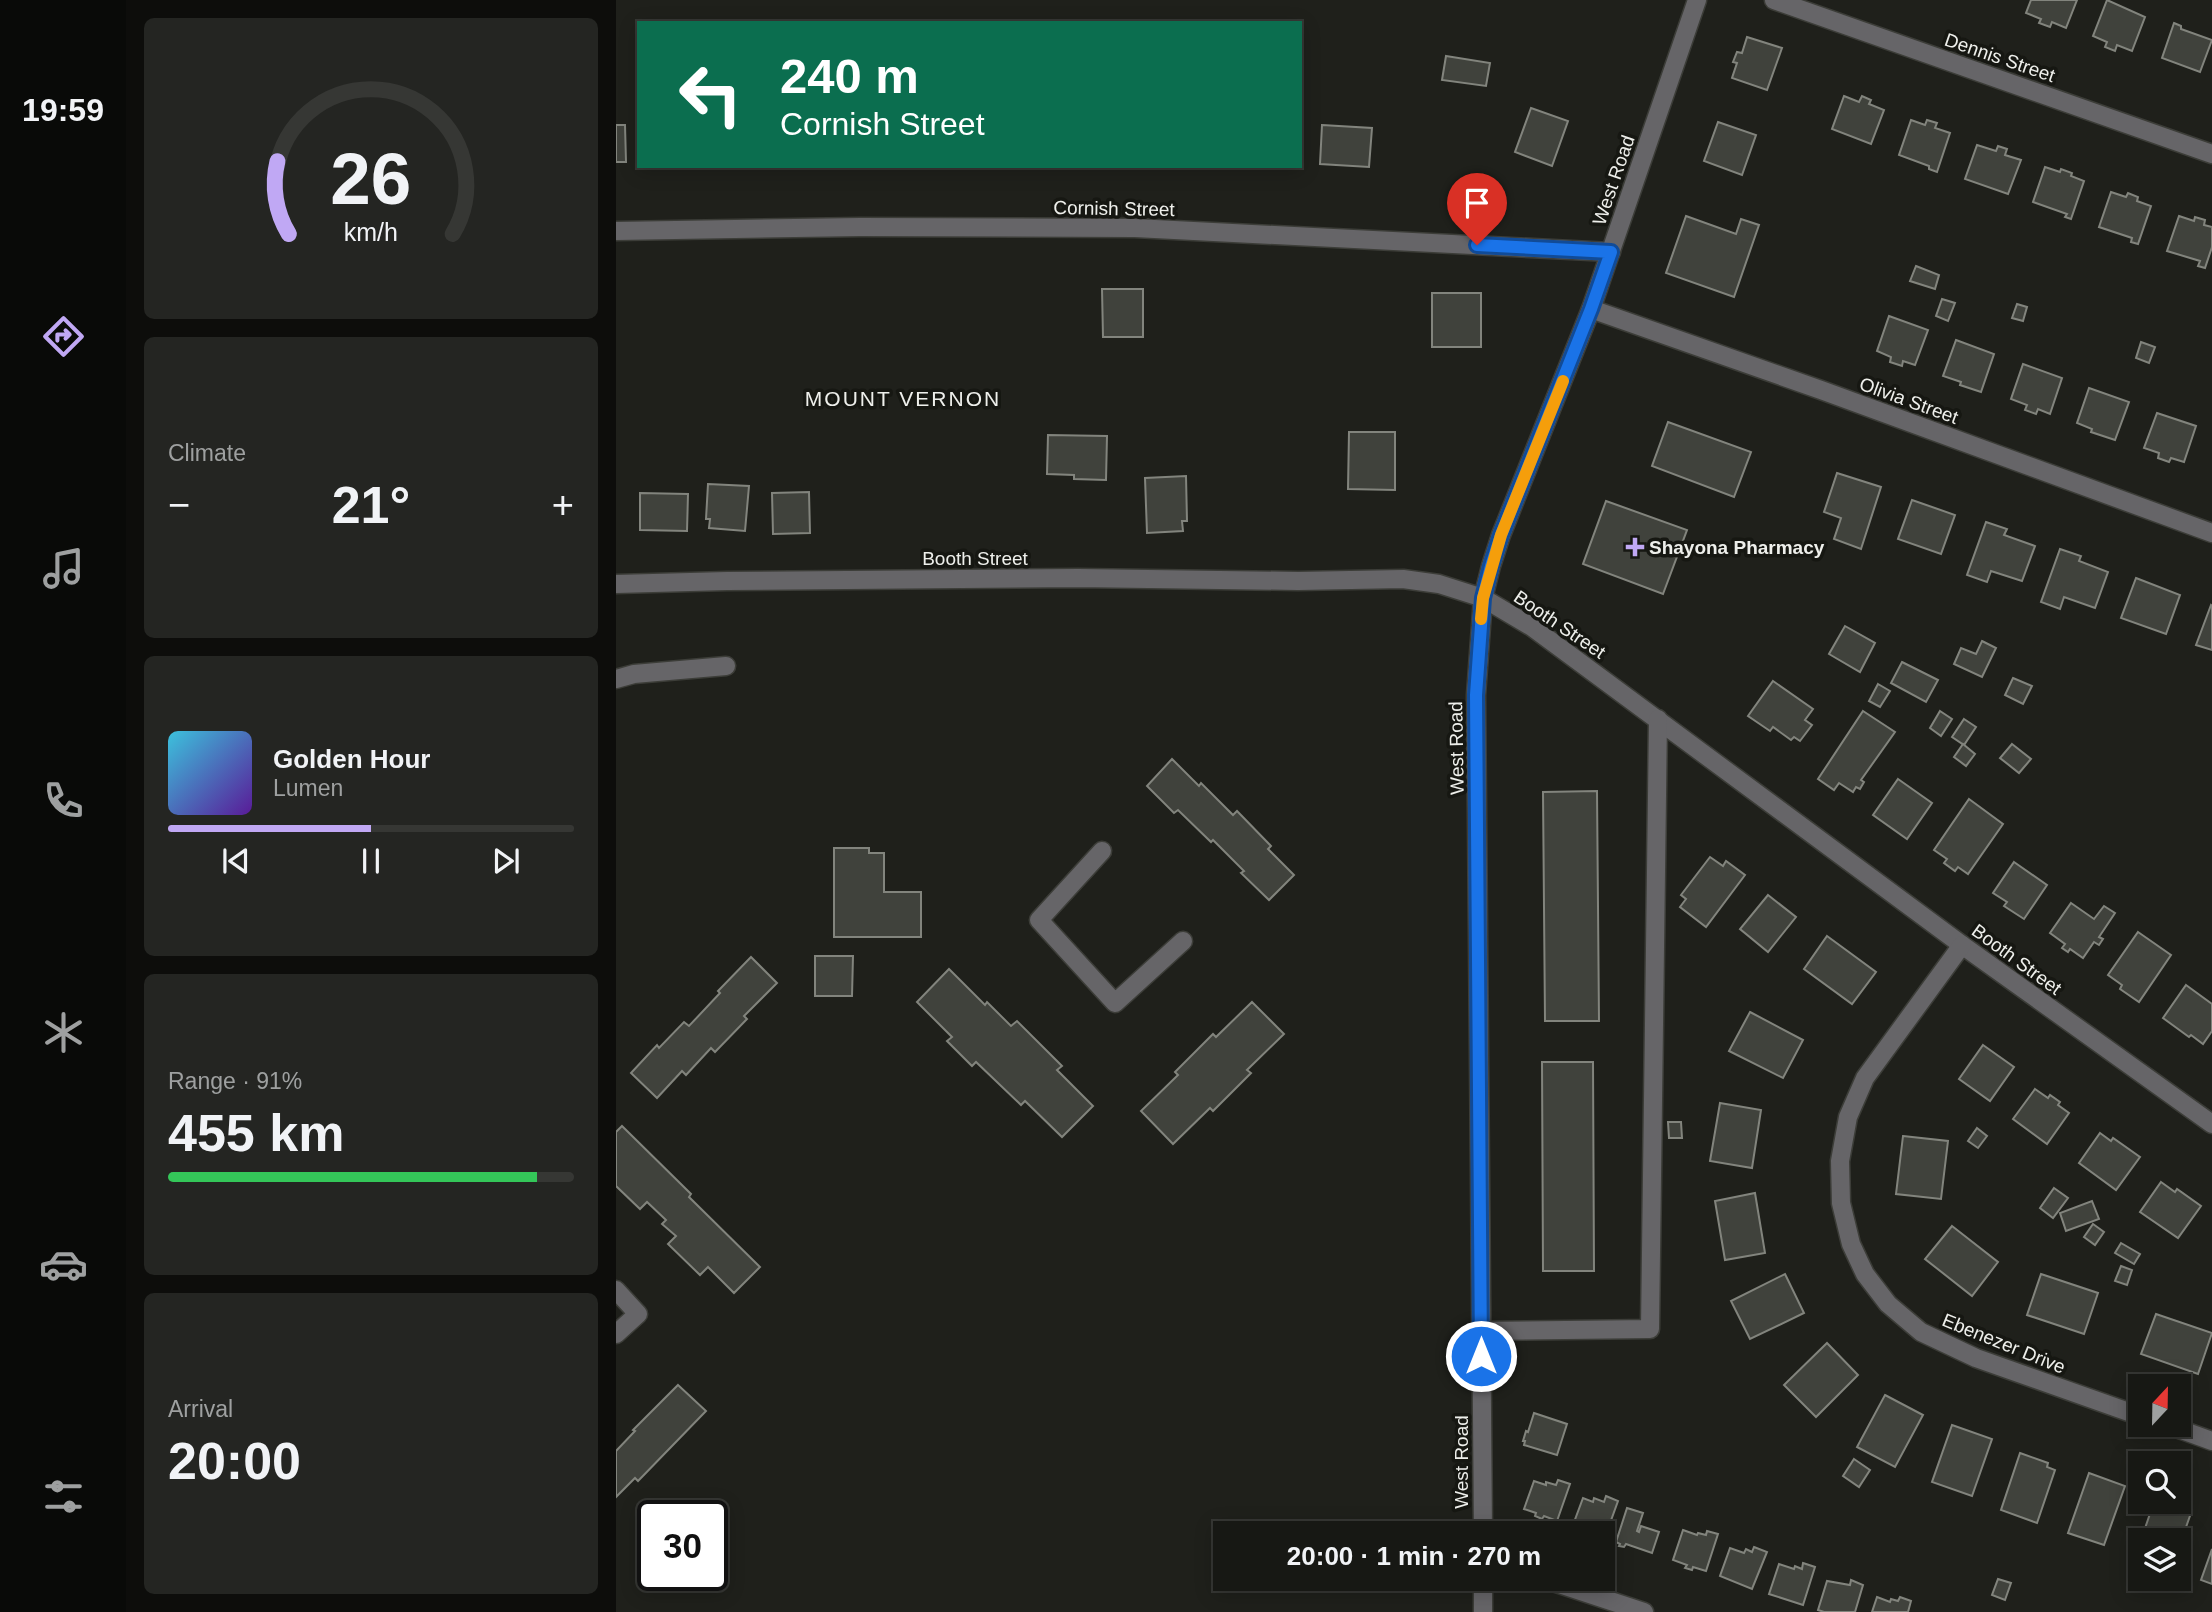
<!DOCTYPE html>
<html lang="en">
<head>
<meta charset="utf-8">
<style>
  :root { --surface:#171814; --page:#242522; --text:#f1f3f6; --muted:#9ea0a0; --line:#363734; --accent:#c0a8f4 }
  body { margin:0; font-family:Arial,sans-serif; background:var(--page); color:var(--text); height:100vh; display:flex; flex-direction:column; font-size:26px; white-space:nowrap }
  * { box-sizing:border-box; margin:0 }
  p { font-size:23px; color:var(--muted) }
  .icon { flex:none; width:38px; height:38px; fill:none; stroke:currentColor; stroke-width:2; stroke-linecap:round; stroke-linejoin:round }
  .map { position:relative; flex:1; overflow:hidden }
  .drawer { display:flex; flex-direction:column; gap:18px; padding:18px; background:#0d0d0b; width:490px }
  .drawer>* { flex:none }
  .hud { position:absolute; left:21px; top:21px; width:665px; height:147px; border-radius:0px; box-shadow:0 4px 18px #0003,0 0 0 2px var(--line); background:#0b6e4f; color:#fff; overflow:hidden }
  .needle { width:46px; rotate:22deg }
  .buttons { position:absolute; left:1512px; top:1374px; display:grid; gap:14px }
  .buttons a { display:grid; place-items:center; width:63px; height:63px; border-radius:0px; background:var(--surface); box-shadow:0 4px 18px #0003,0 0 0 2px var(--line); font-size:35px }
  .speed { position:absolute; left:21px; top:1500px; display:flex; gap:14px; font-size:35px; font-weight:700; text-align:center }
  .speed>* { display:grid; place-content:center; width:91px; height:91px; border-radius:50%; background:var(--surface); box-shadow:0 4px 18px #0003,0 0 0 2px var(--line); line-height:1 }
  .speed .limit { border:4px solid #111; border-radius:10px; background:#fff; color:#111 }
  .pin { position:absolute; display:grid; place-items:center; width:60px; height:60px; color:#fff; margin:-72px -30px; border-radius:50% 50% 50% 0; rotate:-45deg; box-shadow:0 0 7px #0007 }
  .pin .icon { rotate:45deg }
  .me { position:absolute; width:77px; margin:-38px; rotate:0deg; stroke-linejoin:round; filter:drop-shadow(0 0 5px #0008) }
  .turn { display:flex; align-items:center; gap:24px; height:147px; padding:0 28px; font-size:32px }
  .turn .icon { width:91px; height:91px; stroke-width:2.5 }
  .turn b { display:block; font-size:49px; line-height:60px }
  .big { font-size:52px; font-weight:800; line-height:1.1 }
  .drawer .card { flex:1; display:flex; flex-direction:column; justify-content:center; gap:10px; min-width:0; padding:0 24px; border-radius:10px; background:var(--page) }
  .drawer .dial { align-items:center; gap:0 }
  .dial svg { height:182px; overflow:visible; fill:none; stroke:var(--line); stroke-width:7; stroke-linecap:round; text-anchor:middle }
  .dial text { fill:var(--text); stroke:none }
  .song { display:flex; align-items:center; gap:21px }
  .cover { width:84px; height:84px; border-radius:10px; background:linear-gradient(135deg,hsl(190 70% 55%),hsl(270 70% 35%)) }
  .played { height:7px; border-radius:4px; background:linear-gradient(90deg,var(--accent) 50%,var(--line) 50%) }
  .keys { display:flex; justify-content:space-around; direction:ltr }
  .heat { display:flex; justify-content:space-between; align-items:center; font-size:38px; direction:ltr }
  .charge { height:10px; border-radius:5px; background:linear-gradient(90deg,#34c759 91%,var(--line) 0) }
  .trip { position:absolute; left:597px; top:1521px; width:402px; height:70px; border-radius:0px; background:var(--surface); box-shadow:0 4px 18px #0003,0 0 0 2px var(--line); font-weight:800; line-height:70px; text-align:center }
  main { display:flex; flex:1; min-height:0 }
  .dock { display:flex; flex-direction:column; width:126px; justify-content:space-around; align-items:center; background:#090a08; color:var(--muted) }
  .dock .icon { width:49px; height:49px }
  .dock .current { color:var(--accent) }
  .dock b { font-size:32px; color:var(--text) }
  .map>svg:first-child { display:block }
  .building { fill:#40423c; stroke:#82847d; stroke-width:2 }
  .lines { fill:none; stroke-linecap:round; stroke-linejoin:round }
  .minor-casing { stroke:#3c3d38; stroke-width:21 }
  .minor { stroke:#666568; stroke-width:18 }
  .route-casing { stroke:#114b97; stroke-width:18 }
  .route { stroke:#1a73e8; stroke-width:12 }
  .slow { stroke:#f59e0b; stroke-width:12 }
  .poi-dot { fill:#c0a8f4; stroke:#161712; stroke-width:2.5 }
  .labels { text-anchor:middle; stroke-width:7; stroke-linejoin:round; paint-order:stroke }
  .street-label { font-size:19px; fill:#eeefeb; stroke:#161712 }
  .poi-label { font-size:19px; font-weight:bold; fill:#eeefeb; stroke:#161712; text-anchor:start }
  .neighbourhood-label { font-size:21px; letter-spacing:2px; fill:#eeefeb; stroke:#161712 }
</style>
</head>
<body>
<main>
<nav class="dock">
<b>19:59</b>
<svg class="icon current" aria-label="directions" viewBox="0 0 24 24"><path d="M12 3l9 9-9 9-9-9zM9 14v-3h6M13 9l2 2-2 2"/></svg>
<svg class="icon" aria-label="music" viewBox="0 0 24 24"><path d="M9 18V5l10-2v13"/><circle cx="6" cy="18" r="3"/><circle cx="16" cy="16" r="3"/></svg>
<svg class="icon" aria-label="phone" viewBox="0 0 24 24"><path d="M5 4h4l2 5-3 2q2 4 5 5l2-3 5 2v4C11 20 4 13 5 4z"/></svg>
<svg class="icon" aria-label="climate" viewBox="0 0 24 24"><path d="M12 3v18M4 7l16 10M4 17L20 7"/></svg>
<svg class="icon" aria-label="car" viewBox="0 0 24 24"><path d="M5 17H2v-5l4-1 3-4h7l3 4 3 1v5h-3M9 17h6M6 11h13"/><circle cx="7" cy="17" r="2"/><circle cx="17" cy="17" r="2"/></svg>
<svg class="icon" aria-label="filters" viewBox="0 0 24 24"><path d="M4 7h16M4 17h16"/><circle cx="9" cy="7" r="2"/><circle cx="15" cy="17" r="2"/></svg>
</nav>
<section class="drawer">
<div class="card dial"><svg viewBox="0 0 100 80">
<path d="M14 69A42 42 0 1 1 86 69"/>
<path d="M14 69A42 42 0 0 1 9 37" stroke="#c0a8f4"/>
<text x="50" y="56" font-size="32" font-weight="700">26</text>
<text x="50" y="72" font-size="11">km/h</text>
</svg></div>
<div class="card"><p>Climate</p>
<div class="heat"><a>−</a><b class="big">21°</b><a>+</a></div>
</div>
<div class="card">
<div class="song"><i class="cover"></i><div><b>Golden Hour</b><p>Lumen</p></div></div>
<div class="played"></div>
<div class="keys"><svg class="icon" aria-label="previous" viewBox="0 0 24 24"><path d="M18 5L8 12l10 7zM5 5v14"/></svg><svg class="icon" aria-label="pause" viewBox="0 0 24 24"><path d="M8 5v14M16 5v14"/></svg><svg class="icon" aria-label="next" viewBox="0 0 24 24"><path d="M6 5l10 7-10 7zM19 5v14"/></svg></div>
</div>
<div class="card"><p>Range · 91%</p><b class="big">455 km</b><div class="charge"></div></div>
<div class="card"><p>Arrival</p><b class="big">20:00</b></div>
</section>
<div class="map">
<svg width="1596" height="1612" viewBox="0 0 1596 1612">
  <rect width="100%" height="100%" fill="#1f201b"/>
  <g class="building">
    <polygon points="1415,0 1461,0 1450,28 1436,22 1434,27 1423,23 1425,19 1410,13"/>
    <polygon points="1491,0 1529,17 1516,51 1501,45 1499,51 1489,47 1491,42 1477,36"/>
    <polygon points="1558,23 1565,26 1565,29 1596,40 1584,72 1546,58"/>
    <polygon points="1131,37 1166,48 1151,90 1116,78 1121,63 1117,62 1121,52 1126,53"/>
    <polygon points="830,56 874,63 870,86 826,80"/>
    <polygon points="1228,96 1243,102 1246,96 1255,100 1253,104 1268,110 1255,144 1216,129"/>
    <polygon points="915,108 952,121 936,166 899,152"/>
    <polygon points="1295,120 1309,125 1311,120 1321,123 1319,128 1334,133 1321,172 1313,169 1313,166 1283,155"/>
    <polygon points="1102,122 1140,135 1126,175 1088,161"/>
    <polygon points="0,125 9,125 10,162 0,162"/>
    <polygon points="706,125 756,128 753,167 704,164"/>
    <polygon points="1361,145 1380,151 1382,146 1391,149 1389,155 1405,160 1392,194 1349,179"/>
    <polygon points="1429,167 1444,172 1445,169 1456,173 1455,176 1468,181 1455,219 1449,217 1451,214 1417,202"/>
    <polygon points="1495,192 1510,197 1512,193 1522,197 1521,201 1535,206 1522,244 1515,242 1516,238 1483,227"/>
    <polygon points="1070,216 1120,234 1125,219 1143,225 1118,297 1050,273"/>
    <polygon points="1563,216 1578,221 1579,217 1589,220 1588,225 1596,227 1596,247 1589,268 1582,266 1584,261 1551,251"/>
    <polygon points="1300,266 1323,275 1319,289 1294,281"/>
    <polygon points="486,289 527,289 527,337 487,337"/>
    <rect x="816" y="293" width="49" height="54"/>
    <polygon points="1326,299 1339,303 1332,321 1320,316"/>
    <polygon points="1401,304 1411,307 1407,321 1396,318"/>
    <polygon points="1273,316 1312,330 1299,365 1287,361 1286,366 1274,362 1275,357 1261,351"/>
    <polygon points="1340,340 1378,354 1365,392 1344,385 1345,382 1327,376"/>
    <polygon points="1525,342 1539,347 1533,363 1520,358"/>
    <polygon points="1407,364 1446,378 1434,414 1422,409 1420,414 1409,410 1411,405 1395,399"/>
    <polygon points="1473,388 1513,402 1499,440 1475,432 1476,429 1461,423"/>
    <polygon points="1541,413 1580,426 1568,462 1555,458 1553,462 1542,458 1543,453 1528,448"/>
    <polygon points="1052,422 1135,452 1118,497 1036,466"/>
    <polygon points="733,432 779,432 779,490 732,489"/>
    <polygon points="432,435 491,436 490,480 458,479 458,475 431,474"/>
    <polygon points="1221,473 1265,487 1245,549 1218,539 1225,518 1208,512"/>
    <polygon points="570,476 571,521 566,521 567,531 531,533 529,478"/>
    <polygon points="92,484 133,486 129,531 93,528 94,519 90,519"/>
    <polygon points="193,492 194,533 157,534 156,493"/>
    <polygon points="24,493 72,494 71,531 24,530"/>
    <polygon points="1296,500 1339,515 1325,554 1282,539"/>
    <polygon points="990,501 1071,530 1047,594 967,564"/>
    <polygon points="1370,522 1391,529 1388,535 1419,546 1406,581 1375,571 1371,582 1351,575"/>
    <polygon points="1444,549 1465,556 1463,561 1492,572 1479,608 1448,597 1444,609 1425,602"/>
    <polygon points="1520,578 1564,595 1550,634 1505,618"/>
    <polygon points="1595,605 1596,606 1596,650 1580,645"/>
    <polygon points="1229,626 1259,643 1244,672 1213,654"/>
    <polygon points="1366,641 1380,648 1366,677 1338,664 1345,648 1360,654"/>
    <polygon points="1286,662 1322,680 1310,702 1275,683"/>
    <polygon points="1397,678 1416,686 1407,704 1389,695"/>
    <polygon points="1157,681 1197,709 1189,720 1196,725 1184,741 1178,737 1175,740 1157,727 1154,731 1132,716"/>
    <polygon points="1262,684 1274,691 1264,707 1253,701"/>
    <polygon points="1247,711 1279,732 1245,780 1248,782 1244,789 1240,787 1237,792 1223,783 1218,790 1202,779"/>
    <polygon points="1324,711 1336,719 1325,736 1314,728"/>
    <polygon points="1348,719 1360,727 1348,745 1336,737"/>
    <polygon points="1347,744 1359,754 1350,766 1338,757"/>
    <polygon points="1396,744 1415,759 1403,773 1384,758"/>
    <polygon points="556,759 583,786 585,783 617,815 621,811 655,846 652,849 678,875 653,900 625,873 628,871 597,840 595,842 562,810 558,813 531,786"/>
    <polygon points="1282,779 1316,803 1291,839 1257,815"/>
    <polygon points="981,791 983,1021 929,1021 927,792"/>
    <polygon points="1353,799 1387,824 1352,874 1342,867 1339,871 1328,863 1331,859 1318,850"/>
    <polygon points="218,848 253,848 253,853 268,853 268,892 305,892 305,937 218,937"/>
    <polygon points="1094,857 1107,866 1110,861 1129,875 1090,927 1064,907 1070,899 1065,895"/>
    <polygon points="1398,862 1431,885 1408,919 1388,906 1391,902 1377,893"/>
    <polygon points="1152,895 1180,917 1152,952 1124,929"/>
    <polygon points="1455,903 1478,919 1488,906 1499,913 1483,937 1487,939 1483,945 1478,942 1467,958 1454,949 1452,952 1446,948 1449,944 1434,933"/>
    <polygon points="1522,932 1555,955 1523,1002 1504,989 1506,985 1492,975"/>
    <polygon points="1211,936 1260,972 1236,1004 1188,969"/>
    <polygon points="199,956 237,956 236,996 199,996"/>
    <polygon points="135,957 161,983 128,1016 131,1019 99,1052 95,1048 70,1075 66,1071 41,1098 15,1073 41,1045 43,1048 68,1022 73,1026 104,993 102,991"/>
    <polygon points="333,969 369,1005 371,1002 395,1026 401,1021 446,1066 441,1070 477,1106 446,1137 409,1101 405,1105 360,1062 356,1066 331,1041 336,1037 301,1002"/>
    <polygon points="1570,985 1596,1004 1596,1031 1587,1044 1575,1035 1573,1037 1547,1018"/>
    <polygon points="636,1002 668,1034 631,1070 635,1073 597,1111 594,1108 557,1144 525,1111 562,1075 559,1072 597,1034 600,1037"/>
    <polygon points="1134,1012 1187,1040 1167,1078 1113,1051"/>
    <polygon points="1367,1045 1398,1067 1374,1101 1343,1079"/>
    <polygon points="926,1062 977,1062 978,1271 927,1271"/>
    <polygon points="1419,1089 1432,1098 1434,1095 1444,1102 1442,1105 1453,1113 1431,1144 1397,1119"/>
    <polygon points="1104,1103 1145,1110 1136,1168 1094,1161"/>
    <polygon points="1052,1122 1065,1122 1066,1138 1053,1138"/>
    <polygon points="6,1126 75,1194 73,1197 144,1267 118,1293 92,1267 84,1275 52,1244 60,1236 46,1224 50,1220 31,1202 24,1209 0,1186 0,1132"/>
    <polygon points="1361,1128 1371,1136 1362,1148 1352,1141"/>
    <polygon points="1484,1133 1495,1141 1497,1138 1524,1157 1500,1190 1463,1163"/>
    <polygon points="1287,1136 1332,1141 1325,1199 1280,1194"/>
    <polygon points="1545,1182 1559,1192 1561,1189 1585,1206 1562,1238 1524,1212"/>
    <polygon points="1438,1188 1452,1198 1437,1218 1424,1208"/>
    <polygon points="1139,1193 1149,1253 1109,1260 1099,1201"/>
    <polygon points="1476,1201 1483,1219 1450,1231 1444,1213"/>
    <polygon points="1477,1224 1488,1232 1479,1245 1468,1237"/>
    <polygon points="1336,1226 1382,1262 1356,1296 1309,1259"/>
    <polygon points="1505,1243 1524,1254 1518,1264 1499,1253"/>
    <polygon points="1505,1266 1516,1270 1511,1285 1499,1281"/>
    <polygon points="1169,1274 1188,1313 1134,1339 1115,1301"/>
    <polygon points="1425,1274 1482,1293 1468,1334 1411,1315"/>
    <polygon points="1540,1314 1596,1333 1582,1374 1525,1354"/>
    <polygon points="1211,1343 1242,1375 1200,1417 1168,1385"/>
    <polygon points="62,1385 90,1411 22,1481 19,1478 0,1497 0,1451 19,1431 17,1430"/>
    <polygon points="1269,1395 1307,1415 1279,1467 1241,1447"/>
    <polygon points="918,1413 951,1424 941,1455 908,1445 909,1441 907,1441 910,1431 912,1432"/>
    <polygon points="1336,1425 1376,1439 1356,1496 1316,1482"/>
    <polygon points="1404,1453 1432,1463 1431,1467 1439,1470 1421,1523 1385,1510"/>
    <polygon points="1238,1459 1254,1470 1243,1487 1227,1476"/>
    <polygon points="1473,1473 1509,1486 1488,1545 1452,1533"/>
    <polygon points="942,1480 954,1484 941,1521 928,1516 926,1519 919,1516 920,1513 908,1509 918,1481 930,1485 930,1482 940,1485"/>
    <polygon points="990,1496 1002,1501 989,1537 987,1537 987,1533 969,1533 969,1530 957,1525 967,1498 977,1502 978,1498 988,1502"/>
    <polygon points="1538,1502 1575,1513 1563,1547 1563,1540 1525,1540"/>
    <polygon points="1011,1508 1027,1513 1021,1531 1023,1532 1025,1526 1043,1532 1036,1553 1010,1544 1008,1547 1003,1546 1004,1544 1000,1542"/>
    <polygon points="1067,1530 1081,1535 1082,1533 1090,1535 1091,1531 1102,1534 1090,1571 1077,1567 1076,1570 1069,1568 1071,1565 1057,1560"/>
    <polygon points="1138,1547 1151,1552 1136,1589 1104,1576 1114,1548 1128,1553 1130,1549 1136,1552"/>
    <polygon points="1596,1549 1596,1584 1585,1580"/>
    <polygon points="1187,1563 1199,1567 1187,1605 1153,1594 1163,1564 1178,1569 1179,1566 1186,1569"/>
    <polygon points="1382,1579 1395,1583 1389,1600 1376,1595"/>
    <polygon points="1235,1580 1247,1585 1239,1612 1208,1612 1202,1610 1211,1581 1234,1585"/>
    <polygon points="1261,1597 1274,1602 1275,1599 1282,1601 1284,1597 1295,1601 1292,1612 1256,1612"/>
  </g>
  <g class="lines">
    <defs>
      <g id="minor">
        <polyline points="1158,0 1596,154"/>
        <polyline points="0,231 244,227 519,228 995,252"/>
        <polyline points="975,309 1205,390 1596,533"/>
        <polyline points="0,584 111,581 462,578 682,581 787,579 823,584 867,598 916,627 1346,945 1596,1124"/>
        <polyline points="0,679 18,674 110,666"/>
        <polyline points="486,851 423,920 499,1003 567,941"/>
        <polyline points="1346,945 1249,1078 1232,1117 1224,1161 1225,1203 1235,1244 1249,1274 1272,1304 1305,1332 1360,1358 1524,1416"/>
        <polyline points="0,1290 22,1314 0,1334"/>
        <polyline points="865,1331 1034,1329 1042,719"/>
        <polyline points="1549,1424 1596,1441"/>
        <polyline points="867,1533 860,695 867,598 875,566 885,535 975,309 1081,0"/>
        <polyline points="925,1578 1028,1612"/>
        <polyline points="867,1612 867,1578"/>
      </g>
    </defs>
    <use href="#minor" class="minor-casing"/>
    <use href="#minor" class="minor"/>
  </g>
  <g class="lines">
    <defs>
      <polyline id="route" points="861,245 995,252 975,309 885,535 875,566 867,598 860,695 865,1356"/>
    </defs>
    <use href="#route" class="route-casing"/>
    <use href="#route" class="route"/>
    <polyline class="slow" points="865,619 867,598 885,535 947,381"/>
  </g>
  <path class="poi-dot" d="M1015.5 536.5h7v7h7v7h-7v7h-7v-7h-7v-7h7z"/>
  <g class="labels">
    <g class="street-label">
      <text transform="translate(1384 57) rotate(19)" y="7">Dennis Street</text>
      <text transform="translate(997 180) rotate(-71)" y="7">West Road</text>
      <text transform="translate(498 208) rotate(1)" y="7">Cornish Street</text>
      <text transform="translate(1293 400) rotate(20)" y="7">Olivia Street</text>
      <text x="359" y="565">Booth Street</text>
      <text transform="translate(944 624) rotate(34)" y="7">Booth Street</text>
      <text transform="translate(840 748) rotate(-91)" y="7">West Road</text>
      <text transform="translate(1401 959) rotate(36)" y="7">Booth Street</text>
      <text transform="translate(1388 1343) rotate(22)" y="7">Ebenezer Drive</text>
      <text transform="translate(845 1462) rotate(-90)" y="7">West Road</text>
    </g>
    <g class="poi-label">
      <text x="1033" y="554">Shayona Pharmacy</text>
    </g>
    <g class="neighbourhood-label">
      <text x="287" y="406">MOUNT VERNON</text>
    </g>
  </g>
</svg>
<div class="buttons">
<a><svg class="needle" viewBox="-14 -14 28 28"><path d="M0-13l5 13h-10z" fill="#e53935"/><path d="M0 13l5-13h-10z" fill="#9ea0a0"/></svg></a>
<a><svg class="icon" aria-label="search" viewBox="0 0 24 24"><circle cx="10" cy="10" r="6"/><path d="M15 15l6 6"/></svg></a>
<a><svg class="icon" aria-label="layers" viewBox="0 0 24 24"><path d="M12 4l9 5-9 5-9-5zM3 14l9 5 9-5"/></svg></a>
</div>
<div class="speed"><div class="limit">30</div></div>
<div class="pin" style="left:861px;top:245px;background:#d93025"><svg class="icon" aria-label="arrive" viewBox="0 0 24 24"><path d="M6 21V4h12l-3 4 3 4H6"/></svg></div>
<svg class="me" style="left:865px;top:1356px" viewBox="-20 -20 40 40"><circle r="17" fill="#1a73e8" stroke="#fff" stroke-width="3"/><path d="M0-11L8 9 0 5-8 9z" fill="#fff"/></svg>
<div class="trip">20:00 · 1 min · 270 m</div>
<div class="hud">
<div class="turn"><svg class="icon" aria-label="left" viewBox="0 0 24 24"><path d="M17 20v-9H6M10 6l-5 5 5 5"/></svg><div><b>240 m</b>Cornish Street</div></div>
</div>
</div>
</main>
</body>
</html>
